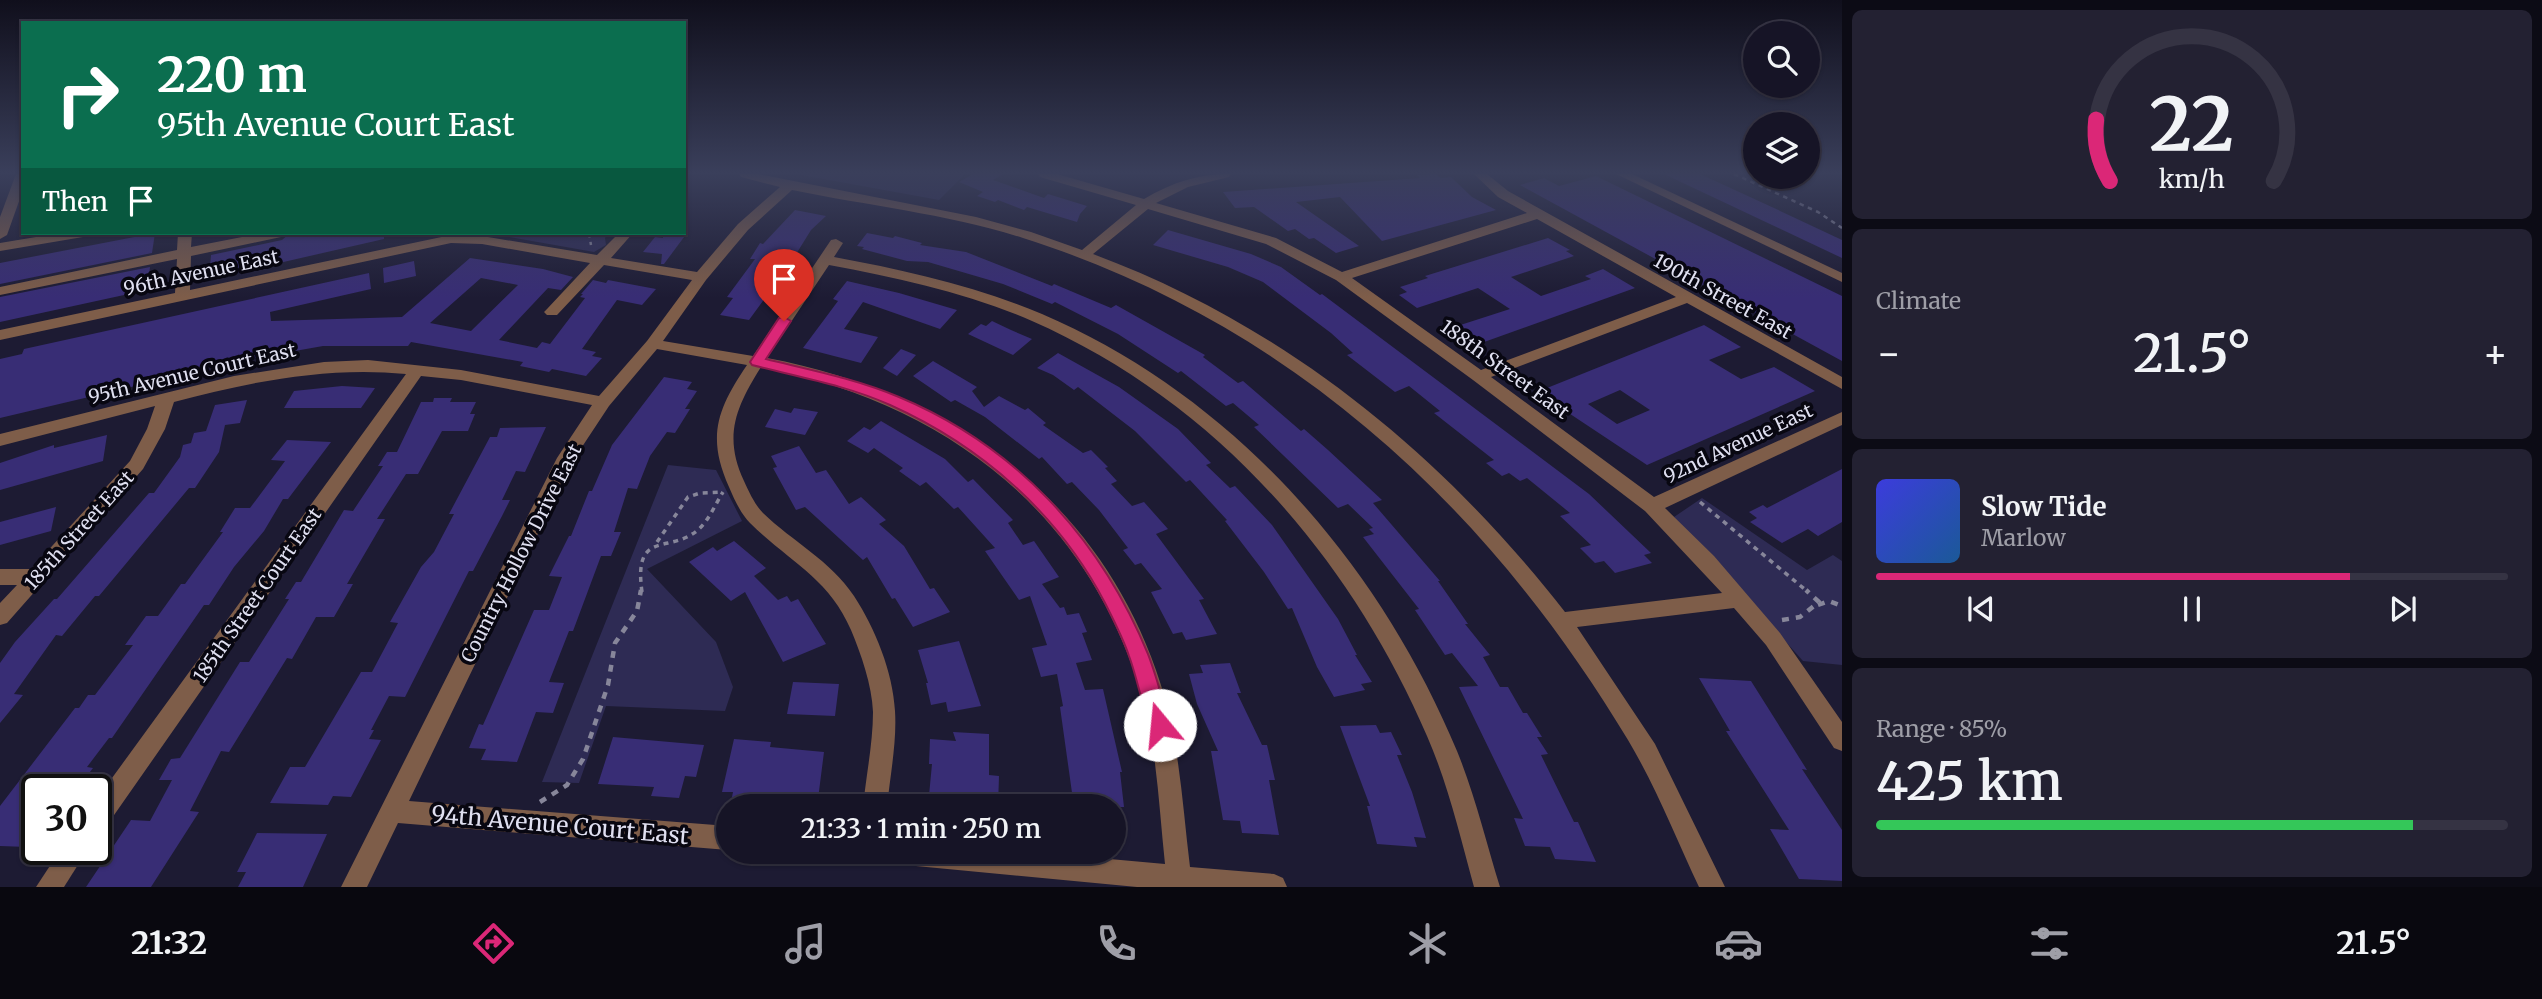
<!DOCTYPE html>
<html lang="en">
<head>
<meta charset="utf-8">
<style>
  :root { --surface:#161426; --page:#232132; --text:#f1f3f6; --muted:#9e9ea7; --line:#353343; --accent:#db2777 }
  body { margin:0; font-family:Merriweather,serif; background:var(--page); color:var(--text); height:100vh; display:flex; flex-direction:column; font-size:26px; white-space:nowrap }
  * { box-sizing:border-box; margin:0 }
  p { font-size:23px; color:var(--muted) }
  .icon { flex:none; width:38px; height:38px; fill:none; stroke:currentColor; stroke-width:2; stroke-linecap:round; stroke-linejoin:round }
  .map { position:relative; flex:1; overflow:hidden }
  .drawer { display:flex; flex-direction:column; gap:10px; padding:10px; background:#0c0b15; width:700px }
  .drawer>* { flex:none }
  .banner { position:absolute; left:21px; top:21px; width:665px; height:214px; border-radius:0px; box-shadow:0 2px 5px #0004,0 0 0 2px var(--line); background:#0b6e4f; color:#fff; overflow:hidden }
  .tools { position:absolute; left:1743px; top:21px; display:grid; gap:14px }
  .tools a { display:grid; place-items:center; width:77px; height:77px; border-radius:50%; background:var(--surface); box-shadow:0 2px 5px #0004,0 0 0 2px var(--line); font-size:35px }
  .speed { position:absolute; left:21px; top:774px; display:flex; gap:14px; font-size:35px; font-weight:700; text-align:center }
  .speed>* { display:grid; place-content:center; width:91px; height:91px; border-radius:50%; background:var(--surface); box-shadow:0 2px 5px #0004,0 0 0 2px var(--line); line-height:1 }
  .speed .limit { border:4px solid #111; border-radius:10px; background:#fff; color:#111 }
  .pin { position:absolute; display:grid; place-items:center; width:60px; height:60px; color:#fff; margin:-72px -30px; border-radius:50% 50% 50% 0; rotate:-45deg; box-shadow:0 0 7px #0007 }
  .pin .icon { rotate:45deg }
  .me { position:absolute; width:77px; margin:-38px; rotate:343deg; stroke-linejoin:round; filter:drop-shadow(0 0 5px #0008) }
  .turn { display:flex; align-items:center; gap:24px; height:147px; padding:0 21px; font-size:32px }
  .turn .icon { width:91px; height:91px; stroke-width:2.5 }
  .turn b { display:block; font-size:49px; line-height:60px }
  .then { display:flex; align-items:center; height:66px; padding:0 21px; background:#0003; gap:14px; font-size:26px }
  .big { font-size:52px; font-weight:600; line-height:1.1 }
  .drawer .widget { flex:1; display:flex; flex-direction:column; justify-content:center; gap:10px; min-width:0; padding:0 24px; border-radius:10px; background:var(--page) }
  .drawer .dial { align-items:center; gap:0 }
  .dial svg { height:182px; overflow:visible; fill:none; stroke:var(--line); stroke-width:7; stroke-linecap:round; text-anchor:middle }
  .dial text { fill:var(--text); stroke:none }
  .song { display:flex; align-items:center; gap:21px }
  .cover { width:84px; height:84px; border-radius:10px; background:linear-gradient(135deg,hsl(240 70% 55%),hsl(210 70% 35%)) }
  .played { height:7px; border-radius:4px; background:linear-gradient(90deg,var(--accent) 75%,var(--line) 75%) }
  .keys { display:flex; justify-content:space-around; direction:ltr }
  .heat { display:flex; justify-content:space-between; align-items:center; font-size:38px; direction:ltr }
  .charge { height:10px; border-radius:5px; background:linear-gradient(90deg,#34c759 85%,var(--line) 0) }
  .trip { position:absolute; left:716px; top:794px; width:410px; height:70px; border-radius:35px; background:var(--surface); box-shadow:0 2px 5px #0004,0 0 0 2px var(--line); font-weight:600; line-height:70px; text-align:center }
  .dock { display:flex; height:112px; justify-content:space-around; align-items:center; background:#09080f; color:var(--muted) }
  .dock .icon { width:49px; height:49px }
  .dock .selected { color:var(--accent) }
  .dock b { font-size:32px; color:var(--text) }
  main { display:flex; flex:1; min-height:0 }
  .map>svg:first-child { display:block }
  .green { fill:#2e2b54 }
  .building { fill:#382d75; fill-rule:evenodd }
  .lines { fill:none; stroke-linecap:round; stroke-linejoin:round }
  .path-far2 { stroke:#87869a; stroke-width:2.5; stroke-dasharray:4.5 4.5; stroke-linecap:butt }
  .path-far1 { stroke:#87869a; stroke-width:3.5; stroke-dasharray:5 5; stroke-linecap:butt }
  .path { stroke:#87869a; stroke-width:4.5; stroke-dasharray:7 7; stroke-linecap:butt }
  .minor { fill:#7e5d49; fill-rule:evenodd }
  .route { fill:#db2777; stroke:#8e194d; stroke-width:2 }
  .labels { text-anchor:middle; stroke-width:7; stroke-linejoin:round; paint-order:stroke }
  .street-label { font-size:19px; fill:#dfdff0; stroke:#080711 }
  .near-street-label { font-size:23px; fill:#dfdff0; stroke:#080711 }
</style>
</head>
<body>
<main>
<div class="map">
<svg width="1842" height="887" viewBox="0 0 1842 887">
  <rect width="100%" height="100%" fill="#1d1b33"/>
  <g class="green">
    <polygon points="796,174 965,174 939,200"/>
    <polygon points="487,233 609,233 605,238 606,245 594,252"/>
    <polygon points="668,465 716,470 742,521 647,569 716,642 733,687 725,711 606,706 579,783 542,782"/>
    <polygon points="1702,498 1807,570 1833,555 1842,561 1842,665 1803,661 1674,517"/>
  </g>
  <g class="building">
    <polygon points="973,174 1003,174 993,180 1044,198 1048,194 1087,206 1080,214 1077,222 1027,207 1024,210 998,200 995,202 977,196 983,192 959,182"/>
    <polygon points="1436,174 1441,178 1451,177 1472,197 1496,210 1382,241 1340,197 1296,202 1359,246 1336,253 1314,238 1309,239 1295,229 1288,231 1254,207 1235,208 1223,192 1420,178 1417,175"/>
    <polygon points="1664,174 1700,174 1774,208 1842,240 1842,258"/>
    <polygon points="1596,176 1842,296 1842,361 1520,185 1544,178 1559,186"/>
    <polygon points="795,210 826,216 811,230 790,264 749,320 720,315 733,298 727,297 755,259 750,259 760,243 763,244"/>
    <polygon points="1168,230 1251,254 1281,267 1320,295 1322,294 1589,494 1651,553 1644,555 1652,563 1615,573 1604,561 1595,563 1580,548 1591,545 1560,516 1570,513 1527,478 1520,481 1509,473 1502,476 1486,463 1494,460 1434,413 1440,411 1409,386 1395,392 1347,355 1353,353 1331,333 1263,282 1228,267 1153,245"/>
    <polygon points="155,233 152,253 0,284 0,263"/>
    <polygon points="290,233 302,233 302,237 322,233 384,233 384,239 209,279 211,255 282,240"/>
    <polygon points="663,233 687,233 664,264 661,264 662,254 643,252 655,237 663,238"/>
    <polygon points="867,233 893,238 895,236 922,243 920,245 966,252 1052,286 1054,284 1111,308 1116,305 1205,355 1203,357 1238,383 1243,381 1301,431 1304,429 1328,450 1382,500 1373,503 1440,581 1438,581 1468,624 1465,624 1490,655 1483,657 1500,687 1508,687 1523,713 1527,713 1542,737 1537,737 1548,754 1541,755 1574,822 1578,822 1596,862 1555,859 1550,847 1525,846 1514,818 1523,819 1459,687 1478,686 1452,653 1445,655 1415,610 1419,609 1363,537 1374,534 1369,529 1373,528 1348,504 1338,508 1254,427 1259,425 1233,403 1226,406 1181,371 1178,373 1118,334 1055,302 1052,304 1003,284 928,262 907,261 862,249 864,247 857,246"/>
    <polygon points="1548,238 1570,250 1566,251 1574,256 1511,277 1541,296 1591,279 1585,276 1603,269 1635,288 1473,346 1448,329 1510,309 1478,288 1417,308 1399,295 1407,292 1400,287 1428,278 1425,276"/>
    <path d="M470,258L543,269L573,277L561,290L548,288L499,340L537,348L542,342L550,344L585,298L580,297L583,294H581L593,280L606,283L608,280L656,289L642,305L617,300L582,349L596,352L592,356L602,358L586,376L552,369L549,372L520,366L523,362L411,342L408,346H323L233,362L234,358L200,367L199,371L0,418V359L22,354L24,349L369,273L371,289L270,312L271,321L402,317ZM481,278L518,285L471,331L430,323Z"/>
    <polygon points="414,261 416,276 384,283 383,268"/>
    <polygon points="150,267 147,290 0,322 0,297"/>
    <polygon points="847,281 899,293 957,310 940,329 863,302 844,329 878,337 861,363 803,348 838,301 833,299"/>
    <polygon points="992,321 1011,330 1032,339 1013,355 968,334 981,324 986,326"/>
    <path d="M1704,325L1741,347L1709,360L1741,379L1774,367L1815,391L1647,465L1537,392ZM1620,390L1650,410L1617,424L1588,404Z"/>
    <polygon points="901,349 916,355 897,376 883,368"/>
    <polygon points="1058,353 1119,387 1178,429 1211,463 1206,465 1230,488 1235,486 1272,525 1338,619 1357,655 1355,655 1372,682 1361,684 1365,690 1334,697 1317,667 1292,608 1288,609 1264,572 1225,521 1227,520 1190,480 1186,482 1135,431 1078,387 1074,390 1053,375 1037,368"/>
    <polygon points="933,361 977,387 972,391 984,407 999,396 1025,410 1028,408 1046,423 1043,425 1083,453 1091,450 1108,467 1105,468 1117,481 1111,484 1132,506 1144,502 1168,529 1156,534 1204,599 1199,600 1217,634 1186,640 1182,632 1173,634 1151,592 1162,589 1141,563 1135,565 1123,550 1128,548 1099,510 1072,482 1067,484 1042,457 1039,459 985,417 955,400 951,402 913,376"/>
    <polygon points="664,377 692,382 687,389 697,391 685,409 690,409 675,433 667,432 650,456 637,489 628,488 614,532 621,532 611,556 601,556 573,631 569,631 549,682 564,683 553,713 536,712 517,762 481,760 486,749 469,748 479,724 483,725 534,610 549,610 562,577 549,576 569,536 571,536 589,491 592,491 612,445"/>
    <polygon points="342,386 375,388 361,408 284,408 294,391"/>
    <polygon points="434,398 452,398 450,402 476,402 470,414 475,414 468,431 442,431 418,474 406,474 377,519 385,519 347,584 353,584 334,617 316,617 292,659 287,658 229,752 221,751 190,811 199,812 151,887 86,887 131,820 150,821 172,780 159,780 171,759 180,758 240,662 249,662 289,599 285,599 296,582 301,582 344,510 353,511 383,466 378,466 387,452 397,452 421,402 433,402"/>
    <polygon points="247,400 240,423 225,425 219,452 195,488 189,488 99,596 95,596 62,636 56,635 14,694 23,695 0,723 0,663 15,642 54,599 57,599 149,493 154,493 180,457 183,445 191,443 194,433 206,431 215,405"/>
    <polygon points="794,408 818,412 805,435 765,427 775,409 791,413"/>
    <polygon points="881,421 945,459 968,482 973,479 1013,520 1008,523 1023,545 1034,541 1059,577 1042,584 1060,608 1064,607 1067,615 1079,613 1087,632 1082,633 1092,660 1076,663 1085,690 1103,689 1122,772 1120,772 1124,807 1074,807 1060,707 1063,706 1057,674 1041,677 1032,648 1047,645 1030,596 1019,600 985,551 995,548 958,507 954,509 926,482 920,486 899,471 903,468 874,448 868,453 847,441 864,427 870,430"/>
    <polygon points="546,427 525,472 516,471 502,500 510,500 502,516 473,571 469,571 405,697 389,696 371,730 374,730 369,739 381,740 351,797 333,796 328,805 270,803 290,767 305,767 361,672 372,672 398,623 390,622 421,567 434,552 454,514 449,514 490,437 497,437 500,428"/>
    <polygon points="107,435 103,461 0,490 0,463 54,445 54,448"/>
    <polygon points="287,440 331,442 288,499 283,499 264,531 234,567 209,605 204,605 112,738 109,738 87,767 93,768 77,789 37,789 37,834 28,847 0,846 0,806 75,708 79,708 88,695 95,695 133,645 125,645 146,616 158,616 181,584 185,584 223,532 220,532 235,508 250,508 285,461 271,460"/>
    <polygon points="799,446 816,473 826,470 849,504 861,497 886,520 879,524 904,546 930,589 934,588 950,612 913,627 895,598 892,599 867,557 863,560 805,507 796,510 773,468 777,467 771,456"/>
    <polygon points="1842,469 1842,522 1818,536 1808,529 1782,543 1750,522 1757,518 1749,512 1763,505 1767,508"/>
    <polygon points="56,507 51,531 0,545 0,522"/>
    <polygon points="734,541 766,568 754,576 778,600 787,596 791,602 798,599 826,644 783,662 745,592 731,601 689,562 713,547 717,551"/>
    <polygon points="959,641 981,706 948,712 946,702 931,705 926,683 928,683 918,650"/>
    <polygon points="1230,663 1241,693 1237,693 1262,745 1267,745 1275,780 1269,780 1279,835 1242,833 1240,821 1223,820 1211,751 1218,751 1197,704 1189,674 1203,673 1200,665"/>
    <polygon points="1699,678 1751,681 1807,770 1802,769 1842,830 1842,881 1799,879 1770,829 1789,830 1726,731 1730,731"/>
    <polygon points="793,682 839,684 835,716 787,714"/>
    <polygon points="1376,725 1380,733 1391,732 1402,755 1397,755 1412,792 1426,838 1414,837 1417,847 1377,844 1367,806 1370,806 1340,726"/>
    <polygon points="953,732 989,734 989,775 999,776 998,807 928,806 932,764 929,764 930,739 956,741"/>
    <polygon points="613,737 704,745 696,777 685,776 679,798 651,796 654,787 598,784"/>
    <polygon points="734,739 771,742 770,747 824,752 817,807 790,807 791,801 760,799 758,805 731,802 733,792 722,792"/>
    <polygon points="257,833 327,834 303,887 238,887 246,872 237,872"/>
  </g>
  <g class="lines">
    <g class="path-far2">
      <polyline points="1734,174 1818,212 1842,228"/>
      <polyline points="589,233 591,245"/>
    </g>
    <g class="path-far1">
      <polyline points="1700,502 1808,592"/>
      <polyline points="657,542 688,497 700,493 722,492"/>
      <path d="M642,592C633,528 670,555 699,529C709,520 716,503 723,492"/>
    </g>
    <g class="path">
      <polyline points="1818,605 1829,601 1842,606"/>
      <polyline points="1782,620 1800,617 1819,602 1806,590"/>
      <polyline points="540,802 567,785 583,759 608,685 615,643 637,611 641,590"/>
    </g>
    <g class="minor">
      <polygon points="16,174 23,174 23,190 7,235 0,239 0,217"/>
      <path d="M739,174H758L976,217L1031,232L1082,250L1136,205L1040,177L1038,174H1057L1144,199C1173,182 1198,174 1231,174L1229,177L1188,187L1156,203L1276,238L1342,272L1527,213L1498,197L1474,174H1487L1508,191L1842,377V389L1687,303L1491,377L1654,497L1842,412V425L1665,508L1714,556L1780,633L1842,722V751L1834,748L1766,645L1734,608L1577,627L1655,744L1725,887H1699C1676,838 1656,787 1628,740C1487,505 1288,322 1023,238C948,214 870,206 792,190L748,230L706,280L663,341L753,356L831,240L836,239L843,243L834,257C904,270 976,286 1042,314C1233,396 1378,561 1457,751C1475,795 1486,842 1500,887H1474C1460,836 1448,784 1427,736C1349,555 1214,401 1032,321C968,293 898,278 829,265L767,358C958,394 1110,507 1165,698C1180,753 1183,810 1190,867L1274,874L1283,878L1287,887H1137L895,864L886,861L883,852H1032L1165,864C1159,808 1157,750 1142,696C1088,512 946,403 761,367C736,407 723,436 744,481C749,492 755,505 763,513C793,542 830,560 854,596C875,628 893,672 895,711C897,742 890,776 887,807H863C866,776 873,743 873,712C872,685 861,654 851,630C828,577 788,561 750,523C741,514 734,499 729,487C706,436 718,408 747,365L657,349L609,406L574,459L409,801L728,826V850L398,823L367,887H341L557,458L592,405L461,380L421,376L105,828L96,832V800L406,374C327,366 250,382 174,402L165,429L143,469L7,623L0,625V603L17,585H0V569H31L130,461L147,429L155,406L0,446V434L234,376L324,362L368,360L461,370L599,396L647,341L692,280L604,265L557,315H547L544,312L547,309L590,263L482,244L451,243L0,340V330L175,293L177,259L0,295V287L177,250L178,233H192L191,247L262,233H288L281,237L191,256L190,290L451,235L482,236L597,255L619,233H633L611,258L697,272L738,224L780,187L741,177ZM1148,209L1266,244L1336,280L1473,380L1645,511L1722,593L1565,612C1441,453 1284,325 1093,254ZM1537,219L1676,297L1481,370L1352,278Z"/>
      <polygon points="1616,174 1632,174 1842,273 1842,282"/>
      <polygon points="60,233 90,233 83,237 0,251 0,243"/>
      <polygon points="61,849 88,849 64,887 36,887"/>
    </g>
  </g>
  <linearGradient id="sky" x2="0" y2="1"><stop stop-color="#100f1c"/><stop offset="0.58" stop-color="#3a3f5b"/><stop offset="1" stop-color="#3a3f5b" stop-opacity="0"/></linearGradient>
  <rect width="1842" height="298" fill="url(#sky)"/>
  <path class="route" d="M784,317L791,321L766,359C811,370 857,379 899,397C1016,446 1100,538 1148,654C1157,677 1163,702 1170,725L1167,732L1160,734L1153,732C1142,708 1138,680 1129,656C1123,638 1113,619 1105,603C1058,513 981,446 890,405C846,385 798,377 752,365L750,362L779,318Z"/>
  <g class="labels">
    <g class="street-label">
      <text transform="translate(201 272) rotate(-12)" y="7">96th Avenue East</text>
      <text transform="translate(1723 296) rotate(29)" y="7">190th Street East</text>
      <text transform="translate(1505 369) rotate(36)" y="7">188th Street East</text>
      <text transform="translate(192 373) rotate(-13)" y="7">95th Avenue Court East</text>
      <text transform="translate(1738 443) rotate(-25)" y="7">92nd Avenue East</text>
      <text transform="translate(79 530) rotate(-48)" y="7">185th Street East</text>
      <text transform="translate(521 553) rotate(-63)" y="7">Country Hollow Drive East</text>
      <text transform="translate(257 595) rotate(-55)" y="7">185th Street Court East</text>
    </g>
    <g class="near-street-label">
      <text transform="translate(560 825) rotate(5)" y="8">94th Avenue Court East</text>
    </g>
  </g>
</svg>
<div class="tools">
<a><svg class="icon" aria-label="search" viewBox="0 0 24 24"><circle cx="10" cy="10" r="6"/><path d="M15 15l6 6"/></svg></a>
<a><svg class="icon" aria-label="layers" viewBox="0 0 24 24"><path d="M12 4l9 5-9 5-9-5zM3 14l9 5 9-5"/></svg></a>
</div>
<div class="speed"><div class="limit">30</div></div>
<div class="pin" style="left:784px;top:321px;background:#d93025"><svg class="icon" aria-label="arrive" viewBox="0 0 24 24"><path d="M6 21V4h12l-3 4 3 4H6"/></svg></div>
<svg class="me" style="left:1160px;top:725px" viewBox="-20 -20 40 40"><circle r="19" fill="#fff"/><path d="M0-13L10 11 0 6-10 11z" fill="#db2777"/></svg>
<div class="trip">21:33 · 1 min · 250 m</div>
<div class="banner">
<div class="turn"><svg class="icon" aria-label="right" viewBox="0 0 24 24"><path d="M7 20v-9h11M14 6l5 5-5 5"/></svg><div><b>220 m</b>95th Avenue Court East</div></div>
<div class="then">Then<svg class="icon" aria-label="arrive" viewBox="0 0 24 24"><path d="M6 21V4h12l-3 4 3 4H6"/></svg></div>
</div>
</div>
<section class="drawer">
<div class="widget dial"><svg viewBox="0 0 100 80">
<path d="M14 69A42 42 0 1 1 86 69"/>
<path d="M14 69A42 42 0 0 1 8 42" stroke="#db2777"/>
<text x="50" y="56" font-size="32" font-weight="700">22</text>
<text x="50" y="72" font-size="11">km/h</text>
</svg></div>
<div class="widget"><p>Climate</p>
<div class="heat"><a>−</a><b class="big">21.5°</b><a>+</a></div>
</div>
<div class="widget">
<div class="song"><i class="cover"></i><div><b>Slow Tide</b><p>Marlow</p></div></div>
<div class="played"></div>
<div class="keys"><svg class="icon" aria-label="previous" viewBox="0 0 24 24"><path d="M18 5L8 12l10 7zM5 5v14"/></svg><svg class="icon" aria-label="pause" viewBox="0 0 24 24"><path d="M8 5v14M16 5v14"/></svg><svg class="icon" aria-label="next" viewBox="0 0 24 24"><path d="M6 5l10 7-10 7zM19 5v14"/></svg></div>
</div>
<div class="widget"><p>Range · 85%</p><b class="big">425 km</b><div class="charge"></div></div>
</section>
</main>
<nav class="dock">
<b>21:32</b>
<svg class="icon selected" aria-label="directions" viewBox="0 0 24 24"><path d="M12 3l9 9-9 9-9-9zM9 14v-3h6M13 9l2 2-2 2"/></svg>
<svg class="icon" aria-label="music" viewBox="0 0 24 24"><path d="M9 18V5l10-2v13"/><circle cx="6" cy="18" r="3"/><circle cx="16" cy="16" r="3"/></svg>
<svg class="icon" aria-label="phone" viewBox="0 0 24 24"><path d="M5 4h4l2 5-3 2q2 4 5 5l2-3 5 2v4C11 20 4 13 5 4z"/></svg>
<svg class="icon" aria-label="climate" viewBox="0 0 24 24"><path d="M12 3v18M4 7l16 10M4 17L20 7"/></svg>
<svg class="icon" aria-label="car" viewBox="0 0 24 24"><path d="M5 17H2v-5l4-1 3-4h7l3 4 3 1v5h-3M9 17h6M6 11h13"/><circle cx="7" cy="17" r="2"/><circle cx="17" cy="17" r="2"/></svg>
<svg class="icon" aria-label="filters" viewBox="0 0 24 24"><path d="M4 7h16M4 17h16"/><circle cx="9" cy="7" r="2"/><circle cx="15" cy="17" r="2"/></svg>
<b>21.5°</b>
</nav>
</body>
</html>
